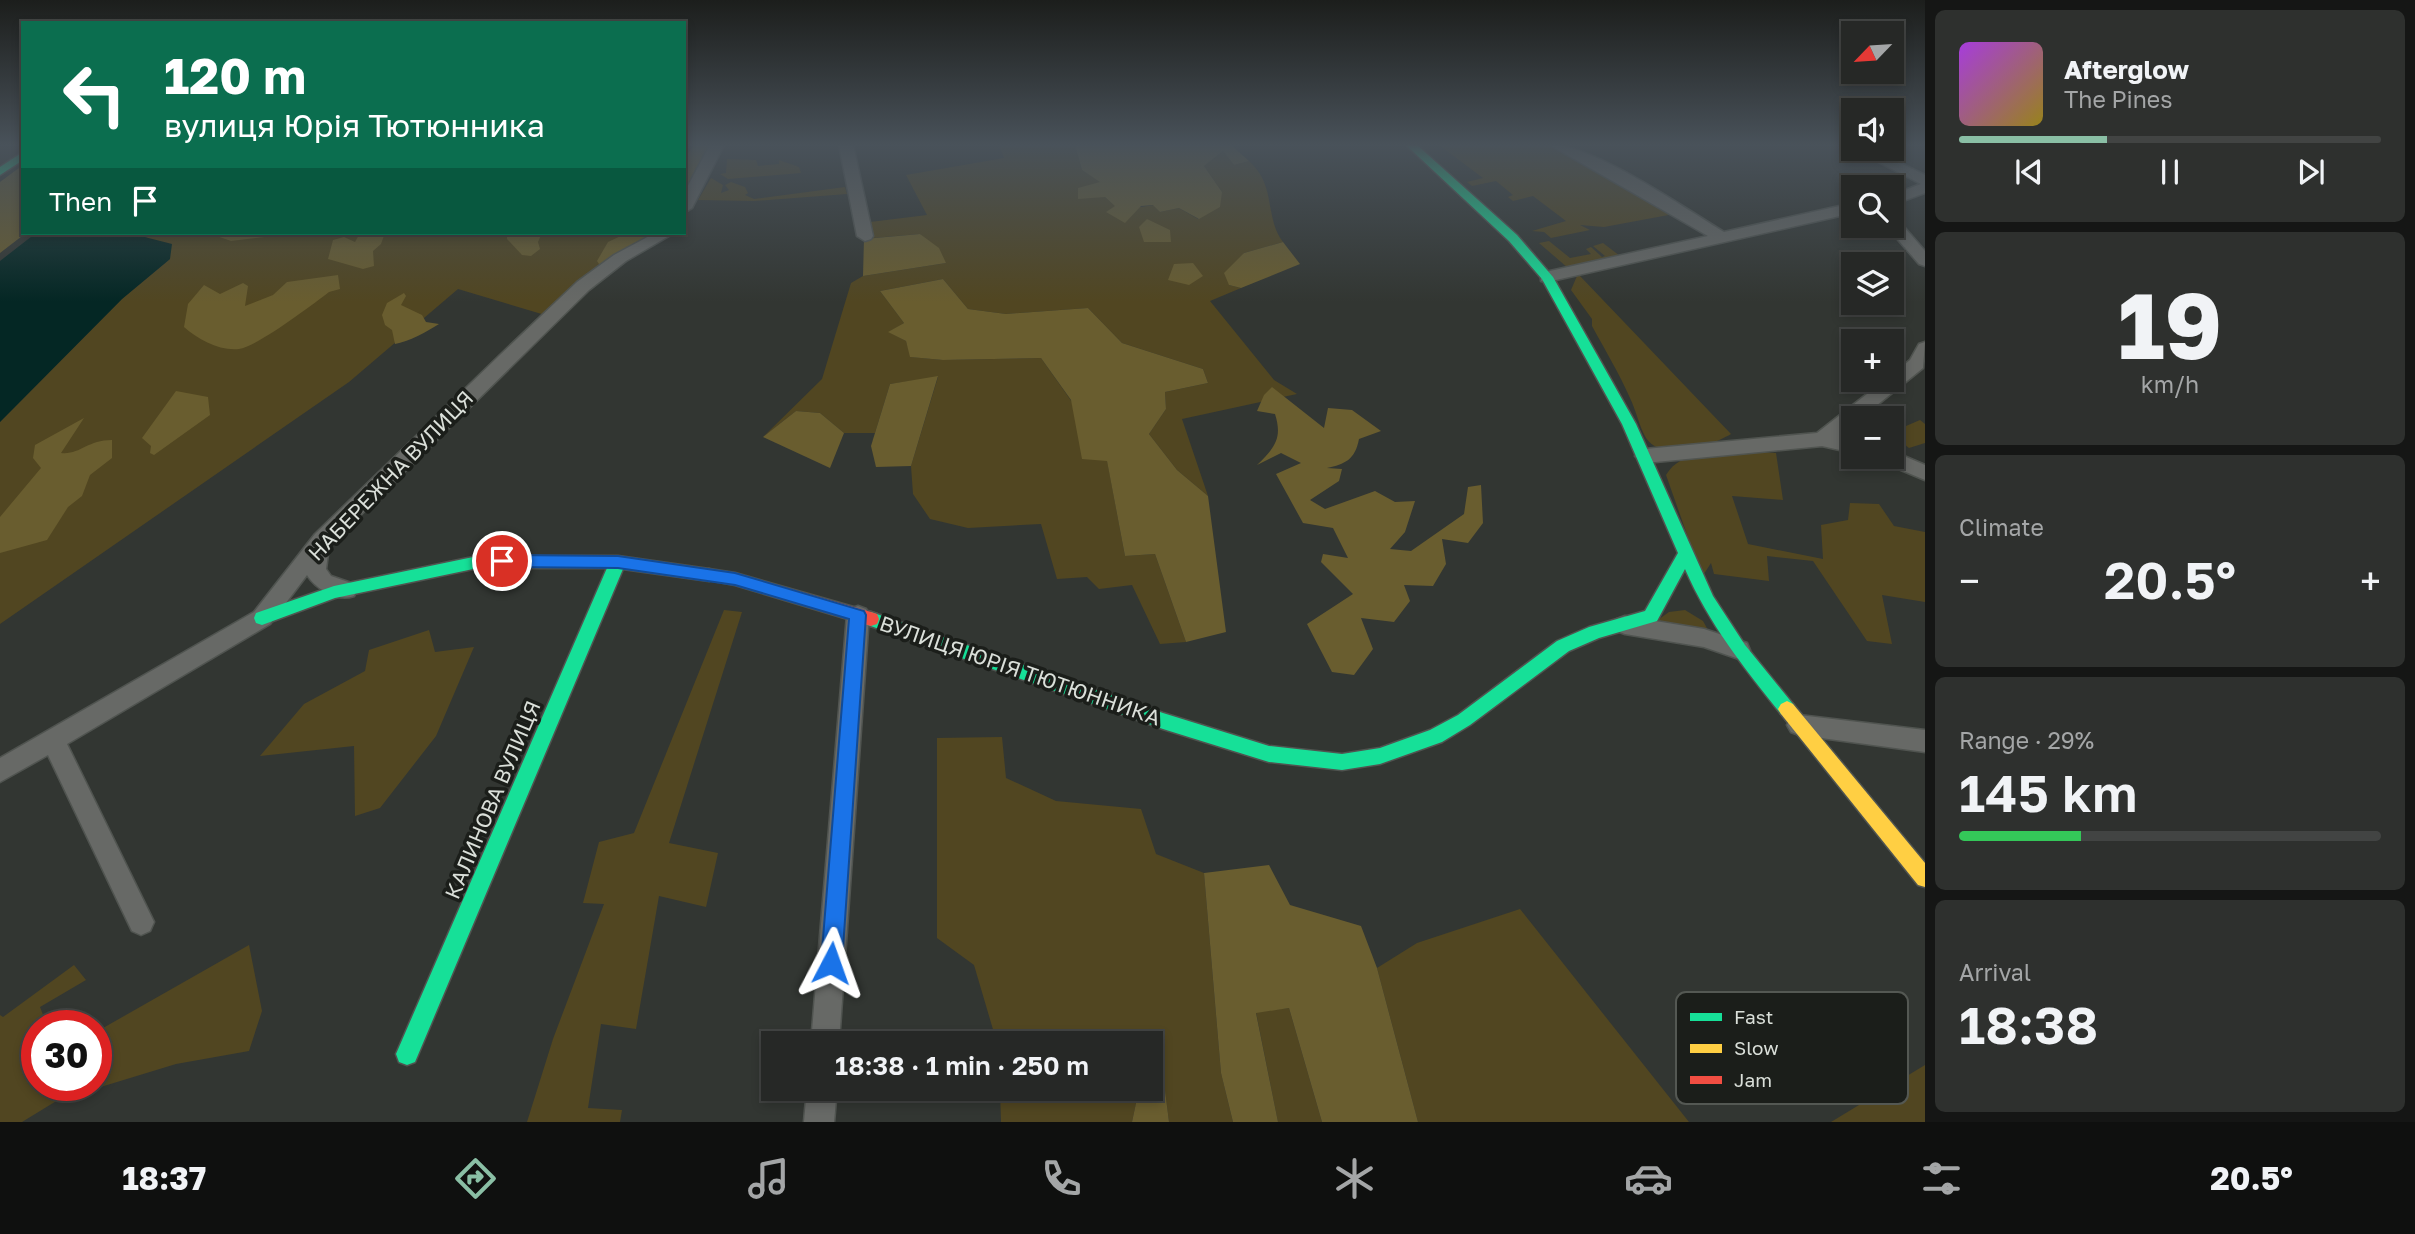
<!DOCTYPE html>
<html lang="en">
<head>
<meta charset="utf-8">
<style>
  :root { --surface:#262826; --page:#2e302e; --text:#f1f3f6; --muted:#a4a6a7; --line:#424443; --accent:#8abfa5 }
  body { margin:0; font-family:"Golos Text",sans-serif; background:var(--page); color:var(--text); height:100vh; display:flex; flex-direction:column; font-size:26px; white-space:nowrap }
  * { box-sizing:border-box; margin:0 }
  p { font-size:23px; color:var(--muted) }
  .icon { flex:none; width:38px; height:38px; fill:none; stroke:currentColor; stroke-width:2; stroke-linecap:round; stroke-linejoin:round }
  .map { position:relative; flex:1; overflow:hidden }
  .details { display:flex; flex-direction:column; gap:10px; padding:10px; background:#151615; width:490px }
  .details>* { flex:none }
  .top-card { position:absolute; left:21px; top:21px; width:665px; height:214px; border-radius:0px; box-shadow:0 4px 10px #0003,0 0 0 2px var(--line); background:#0b6e4f; color:#fff; overflow:hidden }
  .needle { width:46px; rotate:245deg }
  .fabs { position:absolute; left:1841px; top:21px; display:grid; gap:14px }
  .fabs a { display:grid; place-items:center; width:63px; height:63px; border-radius:0px; background:var(--surface); box-shadow:0 4px 10px #0003,0 0 0 2px var(--line); font-size:35px }
  .speed { position:absolute; left:21px; top:1010px; display:flex; gap:14px; font-size:35px; font-weight:700; text-align:center }
  .speed>* { display:grid; place-content:center; width:91px; height:91px; border-radius:50%; background:var(--surface); box-shadow:0 4px 10px #0003,0 0 0 2px var(--line); line-height:1 }
  .speed .limit { border:10px solid #d22; background:#fff; color:#111 }
  .pin { position:absolute; display:grid; place-items:center; width:60px; height:60px; color:#fff; margin:-30px; border:4px solid #fff; border-radius:50%; box-shadow:0 2px 7px #0007 }
  .me { position:absolute; width:77px; margin:-38px; rotate:4deg; stroke-linejoin:round; filter:drop-shadow(0 0 5px #0008) }
  .turn { display:flex; align-items:center; gap:24px; height:147px; padding:0 28px; font-size:32px }
  .turn .icon { width:91px; height:91px; stroke-width:2.5 }
  .turn b { display:block; font-size:49px; line-height:60px }
  .then { display:flex; align-items:center; height:66px; padding:0 28px; background:#0003; gap:14px; font-size:26px }
  .big { font-size:52px; font-weight:600; line-height:1.1 }
  .details .widget { flex:1; display:flex; flex-direction:column; justify-content:center; gap:10px; min-width:0; padding:0 24px; border-radius:10px; background:var(--page) }
  .details .dial { align-items:center; gap:0 }
  .dial b { font-size:91px; line-height:1 }
  .song { display:flex; align-items:center; gap:21px }
  .cover { width:84px; height:84px; border-radius:10px; background:linear-gradient(135deg,hsl(280 70% 55%),hsl(50 70% 35%)) }
  .played { height:7px; border-radius:4px; background:linear-gradient(90deg,var(--accent) 35%,var(--line) 35%) }
  .keys { display:flex; justify-content:space-around; direction:ltr }
  .heat { display:flex; justify-content:space-between; align-items:center; font-size:38px; direction:ltr }
  .charge { height:10px; border-radius:5px; background:linear-gradient(90deg,#34c759 29%,var(--line) 0) }
  .trip { position:absolute; left:761px; top:1031px; width:402px; height:70px; border-radius:0px; background:var(--surface); box-shadow:0 4px 10px #0003,0 0 0 2px var(--line); font-weight:600; line-height:70px; text-align:center }
  .dock { display:flex; height:112px; justify-content:space-around; align-items:center; background:#0f100f; color:var(--muted) }
  .dock .icon { width:49px; height:49px }
  .dock .selected { color:var(--accent) }
  .dock b { font-size:32px; color:var(--text) }
  main { display:flex; flex:1; min-height:0 }
  .map>svg:first-child { display:block }
  .green { fill:#514621 }
  .forest { fill:#695d2f }
  .water { fill:#042724 }
  .lines { fill:none; stroke-linecap:round; stroke-linejoin:round }
  .street-casing { stroke:#505450; stroke-width:3 }
  .fast-casing { stroke:#505450; stroke-width:3 }
  .slow-casing { stroke:#505450; stroke-width:3 }
  .jam-casing { stroke:#505450; stroke-width:3 }
  .street { fill:#676966; fill-rule:evenodd }
  .fast { fill:#16e098; fill-rule:evenodd }
  .slow { fill:#ffcf43; fill-rule:evenodd }
  .jam { fill:#f24e42; fill-rule:evenodd }
  .route { fill:#1a73e8; stroke:#114b97; stroke-width:2 }
  .labels { text-anchor:middle; stroke-width:7; stroke-linejoin:round; paint-order:stroke }
  .street-label { font-size:21px; fill:#dadfd9; stroke:#1b1e1a }
  .key { fill:#1b1e1a; stroke:#545853; stroke-width:2 }
  .key-label { font-size:19px; fill:#dadfd9 }
</style>
</head>
<body>
<main>
<div class="map">
<svg width="1925" height="1122" viewBox="0 0 1925 1122">
  <rect width="100%" height="100%" fill="#323632"/>
  <g class="green">
    <path d="M999,145H1075L1082,170L1101,182L1105,197L1116,206L1107,212L1154,205L1160,212L1179,208L1198,219L1222,192L1204,166L1223,151L1234,165L1249,161C1277,186 1264,217 1283,242L1244,253L1229,285L1241,288L1210,301L1274,380L1297,394L1182,419L1208,496L1177,470L1149,434L1166,409L1165,392L1208,383L1203,369L1122,343L1088,308L1006,314L968,309L943,279L880,291L904,323L889,332L906,341L911,357L943,360L1041,358L1072,402L1075,416L1107,460L1125,556L1155,554L1186,642L1160,644L1132,585L1099,589L1087,577L1057,579L1041,524L968,528L930,519L913,494L911,466L938,377L890,384L875,433H844L820,413L796,411L763,437L822,379L851,283L863,276L946,263L920,234L873,238L870,222L927,215L906,175L1004,158Z"/>
    <polygon points="1439,145 1552,145 1674,214 1604,227 1580,225 1590,230 1551,238 1544,232 1532,231 1566,221 1533,196 1513,201 1508,197 1513,195 1496,181 1472,186 1467,182 1483,178"/>
    <polygon points="727,159 756,160 758,166 779,164 779,160 799,167 801,173 728,179 720,174 726,173"/>
    <polygon points="711,178 723,185 721,193 729,190 725,185 731,182 745,187 748,193 745,195 754,199 845,187 847,194 754,201 698,200"/>
    <polygon points="129,233 659,233 607,263 545,315 458,289 349,382 0,624 0,422 122,299 170,259 144,235"/>
    <polygon points="1549,241 1570,258 1591,254 1586,249 1591,247 1602,257 1605,256 1593,246 1603,243 1620,256 1568,268 1539,243"/>
    <path d="M1577,276H1580L1731,434C1711,446 1663,463 1646,438C1639,426 1636,410 1630,398C1619,373 1605,350 1592,326V319L1571,290Z"/>
    <polygon points="1920,420 1925,424 1925,443 1909,448 1899,440 1892,440 1892,432"/>
    <path d="M1739,451L1776,453L1783,500L1732,496L1748,544L1823,559L1821,525L1848,520L1850,503L1879,504L1894,526L1925,532V602L1882,595L1892,644L1867,641L1813,561L1767,556L1769,581L1714,574L1711,563L1702,577L1666,475C1681,450 1714,453 1739,451Z"/>
    <polygon points="724,610 742,612 669,843 718,853 706,907 659,896 636,1029 601,1024 588,1108 622,1110 620,1122 527,1122 553,1039 604,904 583,903 599,842 634,833"/>
    <polygon points="1685,610 1703,621 1708,630 1648,627 1669,612"/>
    <polygon points="429,630 435,652 474,647 436,736 380,808 355,816 354,746 260,756 304,704 365,671 369,650"/>
    <polygon points="1002,737 1006,778 1056,801 1141,809 1156,854 1204,873 1221,1073 1233,1122 1169,1122 1164,1082 1152,1084 1152,1043 997,1043 974,965 937,938 937,738"/>
    <polygon points="1520,909 1689,1122 1418,1122 1377,968 1417,943"/>
    <polygon points="249,945 262,1011 249,1051 176,1064 58,1100 22,1122 0,1122 0,1015 3,1017 74,965 86,980 40,1007 47,1025 37,1026 37,1085 96,1085 96,1032"/>
    <polygon points="1289,1008 1322,1122 1278,1122 1256,1012"/>
    <polygon points="1925,1065 1925,1122 1831,1122"/>
    <polygon points="1000,1089 1000,1088 1139,1089 1132,1122 1001,1122"/>
  </g>
  <g class="forest">
    <polygon points="694,145 715,145 684,203 684,159"/>
    <polygon points="1075,145 1231,145 1249,161 1234,165 1223,151 1204,166 1222,192 1220,207 1199,219 1179,208 1160,212 1153,205 1141,206 1125,223 1106,212 1115,206 1105,197 1078,199 1078,188 1100,182 1082,170"/>
    <polygon points="23,165 23,233 26,233 0,253 0,182"/>
    <polygon points="1147,219 1170,230 1171,242 1144,242 1139,227"/>
    <polygon points="208,233 298,233 231,241"/>
    <polygon points="360,233 385,233 381,244 373,251 374,266 363,269 328,259 333,240 344,237 355,242"/>
    <polygon points="507,233 542,233 538,242 540,249 531,256 522,255 507,239"/>
    <polygon points="627,233 659,233 607,263 599,264 597,261 608,242"/>
    <polygon points="920,234 939,248 946,263 863,276 864,239"/>
    <polygon points="1283,242 1300,264 1241,288 1229,285 1224,273 1244,253"/>
    <polygon points="1193,263 1203,276 1189,285 1168,280 1174,264"/>
    <path d="M338,275L340,289L329,292C312,305 258,346 239,349C219,351 199,340 184,327L188,304L204,285L220,294L243,283L248,286L245,306L273,295L287,282Z"/>
    <polygon points="943,279 968,309 1006,314 1088,308 1122,343 1203,369 1208,383 1165,392 1166,409 1149,434 1177,470 1208,496 1226,632 1186,642 1155,554 1125,556 1107,461 1082,459 1071,400 1041,358 943,360 910,357 906,341 888,332 904,323 880,291"/>
    <path d="M404,293L406,296L401,305L422,315L426,322L439,324C428,331 408,342 395,344L392,330L385,325L382,315L387,303Z"/>
    <polygon points="938,376 911,466 876,467 871,446 890,384"/>
    <path d="M1272,387L1324,428L1328,408L1352,410L1381,431L1359,439C1355,460 1345,464 1327,468L1342,469L1339,481L1310,500L1325,509L1375,491L1395,502L1415,501L1405,532L1390,549L1411,551L1464,514L1468,487L1481,485L1483,523L1468,543L1442,539L1446,564L1433,586L1404,585L1410,601L1394,622L1361,618L1373,649L1354,675L1332,672L1307,624L1353,594L1321,562L1323,554L1348,558L1333,528L1303,523L1276,474L1301,463L1281,453L1257,465C1274,448 1283,439 1275,414L1257,411L1264,395Z"/>
    <polygon points="176,391 208,397 210,415 154,455 150,453 151,446 142,438"/>
    <polygon points="796,411 820,413 844,433 830,468 763,437"/>
    <path d="M84,418L61,453C80,455 87,440 112,440V458L90,475L82,496L68,507L47,540L0,553V517L41,468L33,458L35,445Z"/>
    <polygon points="1269,865 1290,905 1361,926 1377,968 1418,1122 1322,1122 1289,1008 1256,1013 1278,1122 1233,1122 1221,1073 1204,873"/>
    <polygon points="1164,1082 1169,1122 1132,1122 1139,1089 1152,1088 1152,1084"/>
  </g>
  <polygon class="water" points="36,233 129,233 172,244 170,259 122,299 0,422 0,261"/>
  <g class="lines">
    <defs>
      <g id="street">
        <polygon points="710,145 724,145 692,208 684,213 684,193"/>
        <polygon points="839,145 853,145 873,236 871,239 865,241 857,236"/>
        <path d="M1550,145C1591,143 1686,209 1724,232L1853,203V213L1547,282L1541,281V273L1708,236Z"/>
        <polygon points="1853,149 1871,149 1925,175 1925,193 1892,205 1892,195 1921,184"/>
        <polygon points="1892,218 1898,220 1925,251 1925,266 1919,264 1886,226 1892,226"/>
        <path d="M655,233H674L626,261L589,290L329,546L326,569L331,576L354,584L357,590L354,596C337,602 316,589 307,575L270,624L67,744L154,922L150,931L141,935L132,931L48,755L0,782V758L254,612L315,534L500,355L577,282L614,255Z"/>
        <polygon points="1925,342 1923,368 1861,418 1853,418 1853,424 1839,436 1853,439 1853,453 1822,446 1645,463 1635,456 1645,449 1817,433 1885,380 1892,380 1892,375 1910,360 1919,344"/>
        <polygon points="1892,451 1925,465 1925,480 1882,462 1879,457 1892,457"/>
        <polygon points="858,606 866,609 869,615 839,1043 811,1043 847,615 850,609"/>
        <polygon points="1625,616 1704,629 1747,643 1750,650 1747,657 1739,659 1704,647 1625,634 1617,631 1614,625 1617,619"/>
        <polygon points="1799,715 1925,730 1925,752 1799,735 1791,732 1787,725 1791,718"/>
        <polygon points="807,1088 837,1088 834,1122 804,1122"/>
      </g>
      <g id="fast">
        <path d="M1406,145H1417L1517,235L1553,277L1636,424L1713,596L1745,645L1793,704L1796,709L1793,714L1787,717L1781,714C1744,668 1709,624 1685,569L1657,621L1599,638L1569,651L1470,725L1442,742L1380,764L1342,770L1269,762L1163,729L865,624L863,619L865,614L871,612L1163,713L1269,746L1342,754L1380,748L1430,730L1458,715L1557,641L1589,627L1645,611L1678,553L1622,424L1542,279L1509,241Z"/>
        <polygon points="23,152 23,160 0,175 0,167"/>
        <polygon points="478,556 618,556 709,569 715,571 717,575 715,579 709,581 623,569 415,1062 407,1065 399,1062 396,1054 607,568 478,568 335,598 262,625 256,623 254,618 256,613 334,586"/>
      </g>
      <polygon id="slow" points="1787,701 1793,704 1925,863 1925,887 1918,885 1781,714 1778,709 1781,704"/>
      <polygon id="jam" points="709,569 735,573 871,612 877,614 879,619 877,624 871,626 735,585 703,579 701,575 703,571"/>
    </defs>
    <use href="#street" class="street-casing"/>
    <use href="#fast" class="fast-casing"/>
    <use href="#slow" class="slow-casing"/>
    <use href="#jam" class="jam-casing"/>
    <use href="#street" class="street"/>
    <use href="#fast" class="fast"/>
    <use href="#slow" class="slow"/>
    <use href="#jam" class="jam"/>
  </g>
  <linearGradient id="sky" x2="0" y2="1"><stop stop-color="#1c1e1c"/><stop offset="0.48" stop-color="#49525a"/><stop offset="1" stop-color="#49525a" stop-opacity="0"/></linearGradient>
  <rect width="1925" height="302" fill="url(#sky)"/>
  <polygon class="route" points="502,555 618,556 735,573 864,611 866,615 842,963 839,970 831,973 824,970 821,963 849,619 735,585 618,568 502,567 494,561"/>
  <g class="labels">
    <g class="street-label">
      <text transform="translate(391 476) rotate(-46)" y="7">НАБЕРЕЖНА ВУЛИЦЯ</text>
      <text transform="translate(1020 671) rotate(19)" y="7">ВУЛИЦЯ ЮРІЯ ТЮТЮННИКА</text>
      <text transform="translate(493 800) rotate(-67)" y="7">КАЛИНОВА ВУЛИЦЯ</text>
    </g>
  </g>
  <rect x="1676" y="992" width="232" height="112" rx="10" class="key"/>
  <rect x="1690" y="1013" width="32" height="8" fill="#16e098"/>
  <rect x="1690" y="1044" width="32" height="9" fill="#ffcf43"/>
  <rect x="1690" y="1076" width="32" height="8" fill="#f24e42"/>
  <g class="key-label">
    <text x="1734" y="1024">Fast</text>
    <text x="1734" y="1055">Slow</text>
    <text x="1734" y="1087">Jam</text>
  </g>
</svg>
<div class="fabs">
<a><svg class="needle" viewBox="-14 -14 28 28"><path d="M0-13l5 13h-10z" fill="#e53935"/><path d="M0 13l5-13h-10z" fill="#a4a6a7"/></svg></a>
<a><svg class="icon" aria-label="sound" viewBox="0 0 24 24"><path d="M4 9h4l5-4v14l-5-4H4zM17 9q2 3 0 6"/></svg></a>
<a><svg class="icon" aria-label="search" viewBox="0 0 24 24"><circle cx="10" cy="10" r="6"/><path d="M15 15l6 6"/></svg></a>
<a><svg class="icon" aria-label="layers" viewBox="0 0 24 24"><path d="M12 4l9 5-9 5-9-5zM3 14l9 5 9-5"/></svg></a>
<a>+</a>
<a>−</a>
</div>
<div class="speed"><div class="limit">30</div></div>
<div class="pin" style="left:502px;top:561px;background:#d93025"><svg class="icon" aria-label="arrive" viewBox="0 0 24 24"><path d="M6 21V4h12l-3 4 3 4H6"/></svg></div>
<svg class="me" style="left:831px;top:963px" viewBox="-20 -20 40 40"><path d="M0-17L14 15 0 8-14 15z" fill="#1a73e8" stroke="#fff" stroke-width="4"/></svg>
<div class="trip">18:38 · 1 min · 250 m</div>
<div class="top-card">
<div class="turn"><svg class="icon" aria-label="left" viewBox="0 0 24 24"><path d="M17 20v-9H6M10 6l-5 5 5 5"/></svg><div><b>120 m</b>вулиця Юрія Тютюнника</div></div>
<div class="then">Then<svg class="icon" aria-label="arrive" viewBox="0 0 24 24"><path d="M6 21V4h12l-3 4 3 4H6"/></svg></div>
</div>
</div>
<section class="details">
<div class="widget">
<div class="song"><i class="cover"></i><div><b>Afterglow</b><p>The Pines</p></div></div>
<div class="played"></div>
<div class="keys"><svg class="icon" aria-label="previous" viewBox="0 0 24 24"><path d="M18 5L8 12l10 7zM5 5v14"/></svg><svg class="icon" aria-label="pause" viewBox="0 0 24 24"><path d="M8 5v14M16 5v14"/></svg><svg class="icon" aria-label="next" viewBox="0 0 24 24"><path d="M6 5l10 7-10 7zM19 5v14"/></svg></div>
</div>
<div class="widget dial"><b>19</b><p>km/h</p></div>
<div class="widget"><p>Climate</p>
<div class="heat"><a>−</a><b class="big">20.5°</b><a>+</a></div>
</div>
<div class="widget"><p>Range · 29%</p><b class="big">145 km</b><div class="charge"></div></div>
<div class="widget"><p>Arrival</p><b class="big">18:38</b></div>
</section>
</main>
<nav class="dock">
<b>18:37</b>
<svg class="icon selected" aria-label="directions" viewBox="0 0 24 24"><path d="M12 3l9 9-9 9-9-9zM9 14v-3h6M13 9l2 2-2 2"/></svg>
<svg class="icon" aria-label="music" viewBox="0 0 24 24"><path d="M9 18V5l10-2v13"/><circle cx="6" cy="18" r="3"/><circle cx="16" cy="16" r="3"/></svg>
<svg class="icon" aria-label="phone" viewBox="0 0 24 24"><path d="M5 4h4l2 5-3 2q2 4 5 5l2-3 5 2v4C11 20 4 13 5 4z"/></svg>
<svg class="icon" aria-label="climate" viewBox="0 0 24 24"><path d="M12 3v18M4 7l16 10M4 17L20 7"/></svg>
<svg class="icon" aria-label="car" viewBox="0 0 24 24"><path d="M5 17H2v-5l4-1 3-4h7l3 4 3 1v5h-3M9 17h6M6 11h13"/><circle cx="7" cy="17" r="2"/><circle cx="17" cy="17" r="2"/></svg>
<svg class="icon" aria-label="filters" viewBox="0 0 24 24"><path d="M4 7h16M4 17h16"/><circle cx="9" cy="7" r="2"/><circle cx="15" cy="17" r="2"/></svg>
<b>20.5°</b>
</nav>
</body>
</html>
